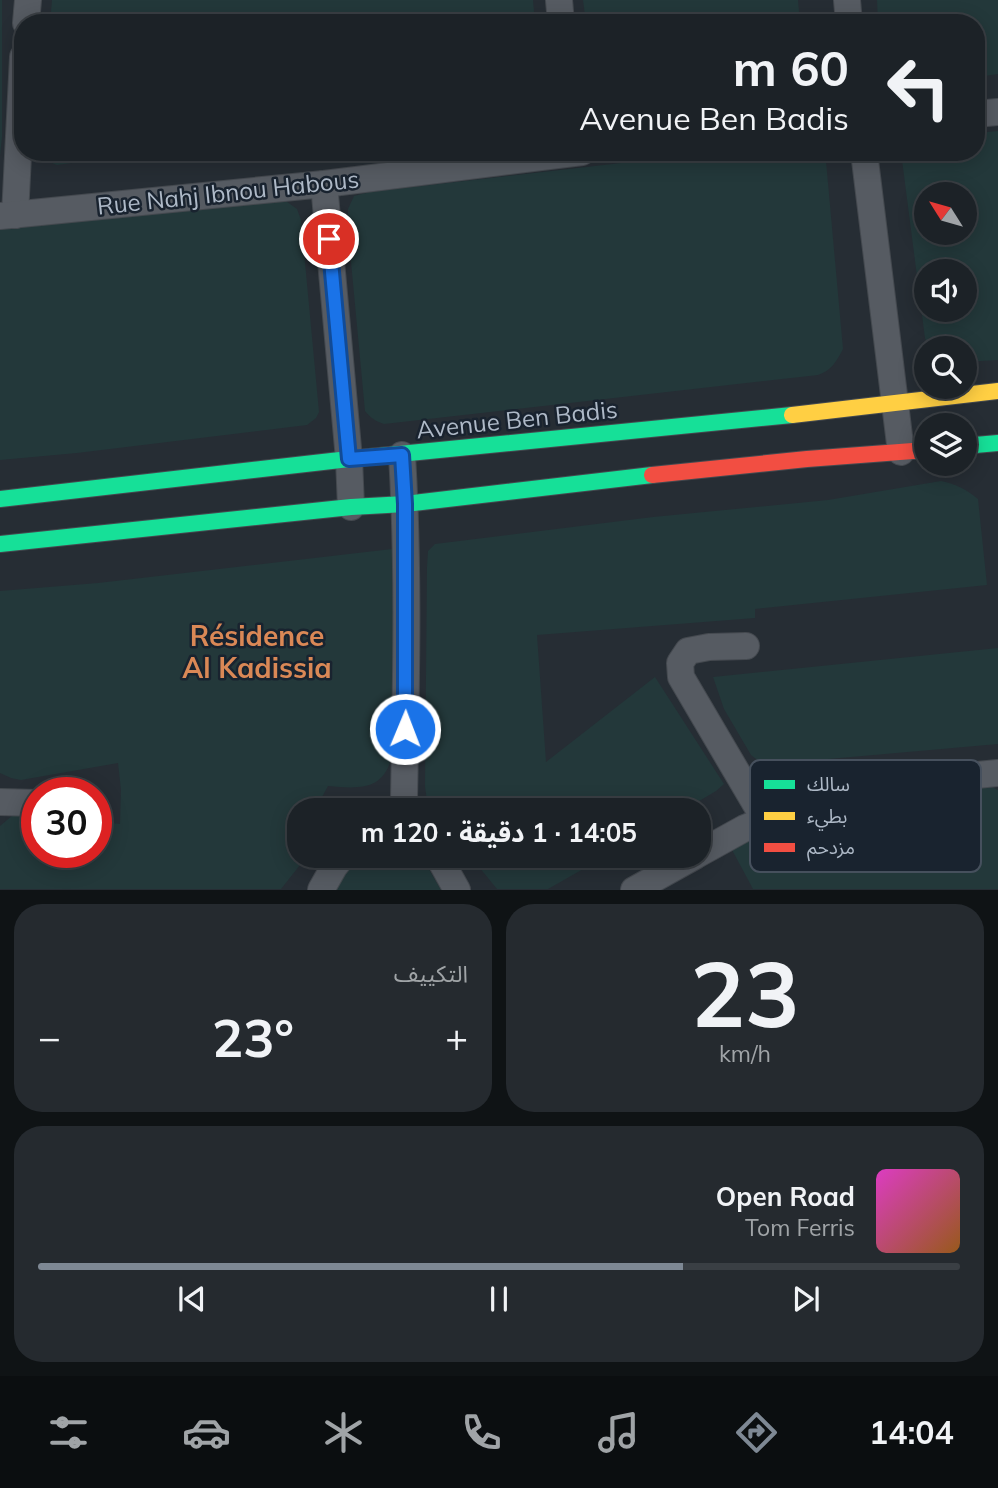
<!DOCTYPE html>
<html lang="ar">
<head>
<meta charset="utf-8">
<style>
  :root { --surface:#1c2227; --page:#252a2f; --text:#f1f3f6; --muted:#a0a4a7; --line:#3a3f44; --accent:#7e8894 }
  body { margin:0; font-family:Mulish,"Noto Sans Arabic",sans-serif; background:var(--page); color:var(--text); direction:rtl; height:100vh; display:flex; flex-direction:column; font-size:26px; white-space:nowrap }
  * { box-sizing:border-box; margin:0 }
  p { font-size:23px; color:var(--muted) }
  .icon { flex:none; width:38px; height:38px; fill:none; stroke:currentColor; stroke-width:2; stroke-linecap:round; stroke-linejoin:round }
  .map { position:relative; height:890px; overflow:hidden; direction:ltr }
  .side { display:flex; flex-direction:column; gap:14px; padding:14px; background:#0f1315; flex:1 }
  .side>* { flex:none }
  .banner { position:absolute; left:14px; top:14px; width:971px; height:147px; border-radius:28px; box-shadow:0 4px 18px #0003,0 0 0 2px var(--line); direction:rtl; background:#1c2227; color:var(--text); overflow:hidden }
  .needle { width:46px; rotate:307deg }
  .controls { position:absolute; left:914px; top:182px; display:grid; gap:14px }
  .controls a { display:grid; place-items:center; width:63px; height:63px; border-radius:50%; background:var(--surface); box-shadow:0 4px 18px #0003,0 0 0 2px var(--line); font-size:35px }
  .speed { position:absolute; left:21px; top:777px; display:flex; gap:14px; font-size:35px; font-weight:700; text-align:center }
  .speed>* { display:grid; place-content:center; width:91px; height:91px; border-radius:50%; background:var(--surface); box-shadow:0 4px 18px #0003,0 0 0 2px var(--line); line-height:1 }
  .speed .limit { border:10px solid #d22; background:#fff; color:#111 }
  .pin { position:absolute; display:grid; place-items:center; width:60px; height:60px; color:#fff; margin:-30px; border:4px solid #fff; border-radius:50%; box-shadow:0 2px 7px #0007 }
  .me { position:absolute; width:77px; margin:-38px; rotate:1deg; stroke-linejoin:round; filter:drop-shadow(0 0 5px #0008) }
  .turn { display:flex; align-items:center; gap:24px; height:147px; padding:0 21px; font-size:32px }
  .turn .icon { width:91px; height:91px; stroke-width:2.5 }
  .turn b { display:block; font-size:49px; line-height:60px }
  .big { font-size:52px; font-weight:700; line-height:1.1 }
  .side .tile { flex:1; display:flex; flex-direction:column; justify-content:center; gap:10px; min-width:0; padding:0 24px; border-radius:28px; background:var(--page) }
  .side .dial { align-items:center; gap:0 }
  .dial b { font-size:91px; line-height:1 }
  .song { display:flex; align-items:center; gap:21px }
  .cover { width:84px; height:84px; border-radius:10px; background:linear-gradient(135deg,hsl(310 70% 55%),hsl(30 70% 35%)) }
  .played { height:7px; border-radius:4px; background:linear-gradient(90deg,var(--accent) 70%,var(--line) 70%) }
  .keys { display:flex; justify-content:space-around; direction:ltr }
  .heat { display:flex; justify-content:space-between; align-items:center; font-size:38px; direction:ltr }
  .side .tiles { flex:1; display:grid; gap:14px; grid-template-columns:1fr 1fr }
  .tile:last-child { grid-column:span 2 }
  .trip { position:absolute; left:287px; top:798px; width:424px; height:70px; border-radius:28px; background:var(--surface); box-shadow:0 4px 18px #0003,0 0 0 2px var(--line); font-weight:700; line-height:70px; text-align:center; direction:rtl }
  .tab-bar { display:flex; height:112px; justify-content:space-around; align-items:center; background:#0b0e10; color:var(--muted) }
  .tab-bar .icon { width:49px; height:49px }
  .tab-bar .current { color:var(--accent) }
  .tab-bar b { font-size:32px; color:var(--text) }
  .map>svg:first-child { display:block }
  .green { fill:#23383a; fill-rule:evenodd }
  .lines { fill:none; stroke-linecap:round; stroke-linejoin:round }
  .street-casing { stroke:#44494f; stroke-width:28 }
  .fast-casing { stroke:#44494f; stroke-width:18 }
  .slow-casing { stroke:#44494f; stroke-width:18 }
  .jam-casing { stroke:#44494f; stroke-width:18 }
  .street { stroke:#565b62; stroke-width:26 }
  .fast { stroke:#16e098; stroke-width:16 }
  .slow { stroke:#ffcf43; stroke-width:16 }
  .jam { stroke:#f24e42; stroke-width:16 }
  .route-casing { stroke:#114b97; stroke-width:18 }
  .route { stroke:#1a73e8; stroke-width:12 }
  .labels { text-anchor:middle; stroke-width:5; stroke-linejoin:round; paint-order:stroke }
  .street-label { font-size:24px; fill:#aeb9c7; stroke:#19232f }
  .quarter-label { font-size:28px; font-weight:bold; fill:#da8856; stroke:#19232f }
  .key { fill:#19232f; stroke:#46505d; stroke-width:2 }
  .key-label { font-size:19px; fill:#aeb9c7 }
</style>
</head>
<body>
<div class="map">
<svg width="998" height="890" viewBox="0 0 998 890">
  <rect width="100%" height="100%" fill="#262d34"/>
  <g class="green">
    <polygon points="0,0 2,0 2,137 0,156"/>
    <polygon points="52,0 533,0 535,23 50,23"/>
    <polygon points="583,0 798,0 800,23 586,23"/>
    <polygon points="877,0 998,0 998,74 977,77 976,23 878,23"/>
    <path d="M998,131V360L964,362V348H930L925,338L902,160L904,152H976L977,133ZM926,194H964V233H926ZM926,271H964V310H926Z"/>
    <path d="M41,152H150L57,165C50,162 43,160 41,152Z"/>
    <path d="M717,152H817L826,161L843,349C836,362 832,370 818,375L384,424C375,421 371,418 365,411L348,230V209L354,196L370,192Z"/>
    <polygon points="283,199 297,209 301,220 319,412 316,418 307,425 77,453 0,460 0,228"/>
    <path d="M941,481C956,484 966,489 978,499L987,585L755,609V618L537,635L546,762L655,677L724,784L716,791L684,810H434L427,801L425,786L427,567L428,551L435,544L653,517L828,500Z"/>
    <path d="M392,549L395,744C387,788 369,790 328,786L315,810H299V856H301L300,865L281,889H0V826L13,815L37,812V852H96V821L120,824L121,790L118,763L21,780L11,778L0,773V591L98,583Z"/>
    <polygon points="998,648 998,744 772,764 760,762 751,755 724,709 713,677"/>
    <polygon points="974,786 992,787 998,790 998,889 753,889 731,848 840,801"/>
    <polygon points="353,856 417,856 427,866 441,890 331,890"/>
    <polygon points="470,856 606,856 548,889 497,889"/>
  </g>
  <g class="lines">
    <defs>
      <g id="street">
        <polyline points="559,0 561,23"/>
        <polyline points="847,0 849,23"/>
        <polyline points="26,23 28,0"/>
        <polyline points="976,114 998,112"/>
        <polyline points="864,152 901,452"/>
        <polyline points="324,184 349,459 351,507"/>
        <polyline points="15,215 23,57"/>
        <polyline points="0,216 324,184 582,152"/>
        <path d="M402,455C409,570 406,685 404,800L411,810"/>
        <polyline points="746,646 709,647 688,651 680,663 681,677 765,820"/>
        <polyline points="0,802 37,803"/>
        <polyline points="698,854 745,828 831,793 884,784 998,773"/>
        <polyline points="438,856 457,890"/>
        <polyline points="321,890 334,867 343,856"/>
        <polyline points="634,890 695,856"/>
      </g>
      <g id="fast">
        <polyline points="964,446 998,443"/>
        <polyline points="0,499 349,459 792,415"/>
        <polyline points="0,544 351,507 405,504 652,475"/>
      </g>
      <polyline id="slow" points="792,415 998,391"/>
      <polyline id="jam" points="652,475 807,459 926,450"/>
    </defs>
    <use href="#street" class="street-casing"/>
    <use href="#fast" class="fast-casing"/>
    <use href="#slow" class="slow-casing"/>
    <use href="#jam" class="jam-casing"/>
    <use href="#street" class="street"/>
    <use href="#fast" class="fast"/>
    <use href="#slow" class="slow"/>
    <use href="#jam" class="jam"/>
  </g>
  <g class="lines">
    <defs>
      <polyline id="route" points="329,239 349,459 402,455 405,504 405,729"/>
    </defs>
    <use href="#route" class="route-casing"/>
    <use href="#route" class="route"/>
  </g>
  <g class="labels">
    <g class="street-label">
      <text transform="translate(228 193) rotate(-6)" y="8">Rue Nahj Ibnou Habous</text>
      <text transform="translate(517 420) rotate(-6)" y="8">Avenue Ben Badis</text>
    </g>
    <g class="quarter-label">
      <text x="257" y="646">Résidence<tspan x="257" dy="32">Al Kadissia</tspan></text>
    </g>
  </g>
  <rect x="750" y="760" width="231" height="112" rx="10" class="key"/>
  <rect x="764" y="780" width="31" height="9" fill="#16e098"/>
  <rect x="764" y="812" width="31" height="8" fill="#ffcf43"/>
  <rect x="764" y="843" width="31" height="9" fill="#f24e42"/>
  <g class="key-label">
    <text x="807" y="791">سالك</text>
    <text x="807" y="823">بطيء</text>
    <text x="807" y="854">مزدحم</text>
  </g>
</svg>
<div class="controls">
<a><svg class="needle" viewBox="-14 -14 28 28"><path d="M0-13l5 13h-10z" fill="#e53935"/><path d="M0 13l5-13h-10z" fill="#a0a4a7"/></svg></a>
<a><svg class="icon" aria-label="sound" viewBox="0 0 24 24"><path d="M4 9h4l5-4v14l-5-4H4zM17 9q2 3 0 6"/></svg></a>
<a><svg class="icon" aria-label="search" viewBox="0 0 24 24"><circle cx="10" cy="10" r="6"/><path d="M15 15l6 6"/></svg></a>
<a><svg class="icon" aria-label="layers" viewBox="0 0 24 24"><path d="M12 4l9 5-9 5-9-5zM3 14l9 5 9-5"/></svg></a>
</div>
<div class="speed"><div class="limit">30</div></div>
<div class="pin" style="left:329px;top:239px;background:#d93025"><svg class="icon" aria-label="arrive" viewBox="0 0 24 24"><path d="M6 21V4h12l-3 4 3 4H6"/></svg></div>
<svg class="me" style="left:405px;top:729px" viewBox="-20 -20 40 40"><circle r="17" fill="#1a73e8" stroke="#fff" stroke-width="3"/><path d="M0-11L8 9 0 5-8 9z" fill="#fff"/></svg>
<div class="trip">14:05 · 1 دقيقة · 120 m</div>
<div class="banner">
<div class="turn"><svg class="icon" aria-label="left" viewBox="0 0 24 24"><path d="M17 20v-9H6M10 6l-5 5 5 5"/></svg><div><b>60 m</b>Avenue Ben Badis</div></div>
</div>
</div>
<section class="side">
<div class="tiles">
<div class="tile dial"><b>23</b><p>km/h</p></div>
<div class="tile"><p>التكييف</p>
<div class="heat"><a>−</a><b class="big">23°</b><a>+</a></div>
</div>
<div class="tile">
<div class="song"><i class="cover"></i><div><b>Open Road</b><p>Tom Ferris</p></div></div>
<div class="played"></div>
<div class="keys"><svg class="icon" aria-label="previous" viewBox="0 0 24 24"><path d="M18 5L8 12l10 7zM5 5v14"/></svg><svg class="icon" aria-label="pause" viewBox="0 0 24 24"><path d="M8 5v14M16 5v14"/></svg><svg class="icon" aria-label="next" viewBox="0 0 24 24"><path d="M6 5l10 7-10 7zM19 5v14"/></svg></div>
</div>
</div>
</section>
<nav class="tab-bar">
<b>14:04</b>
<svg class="icon current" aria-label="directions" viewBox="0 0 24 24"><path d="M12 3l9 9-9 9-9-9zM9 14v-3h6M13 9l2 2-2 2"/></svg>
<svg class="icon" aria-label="music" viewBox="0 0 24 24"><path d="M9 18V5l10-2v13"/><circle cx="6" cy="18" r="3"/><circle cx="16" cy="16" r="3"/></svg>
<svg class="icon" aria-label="phone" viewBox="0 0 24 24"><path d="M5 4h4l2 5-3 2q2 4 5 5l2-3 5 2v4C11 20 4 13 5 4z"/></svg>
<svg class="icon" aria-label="climate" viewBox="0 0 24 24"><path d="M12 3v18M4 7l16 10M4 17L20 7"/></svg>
<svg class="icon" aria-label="car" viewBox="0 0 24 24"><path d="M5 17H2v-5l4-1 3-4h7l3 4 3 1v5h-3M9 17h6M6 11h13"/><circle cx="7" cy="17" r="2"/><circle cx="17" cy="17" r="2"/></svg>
<svg class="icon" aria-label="filters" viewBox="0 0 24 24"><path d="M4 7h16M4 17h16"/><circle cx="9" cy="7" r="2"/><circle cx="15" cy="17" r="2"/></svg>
</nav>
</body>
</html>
